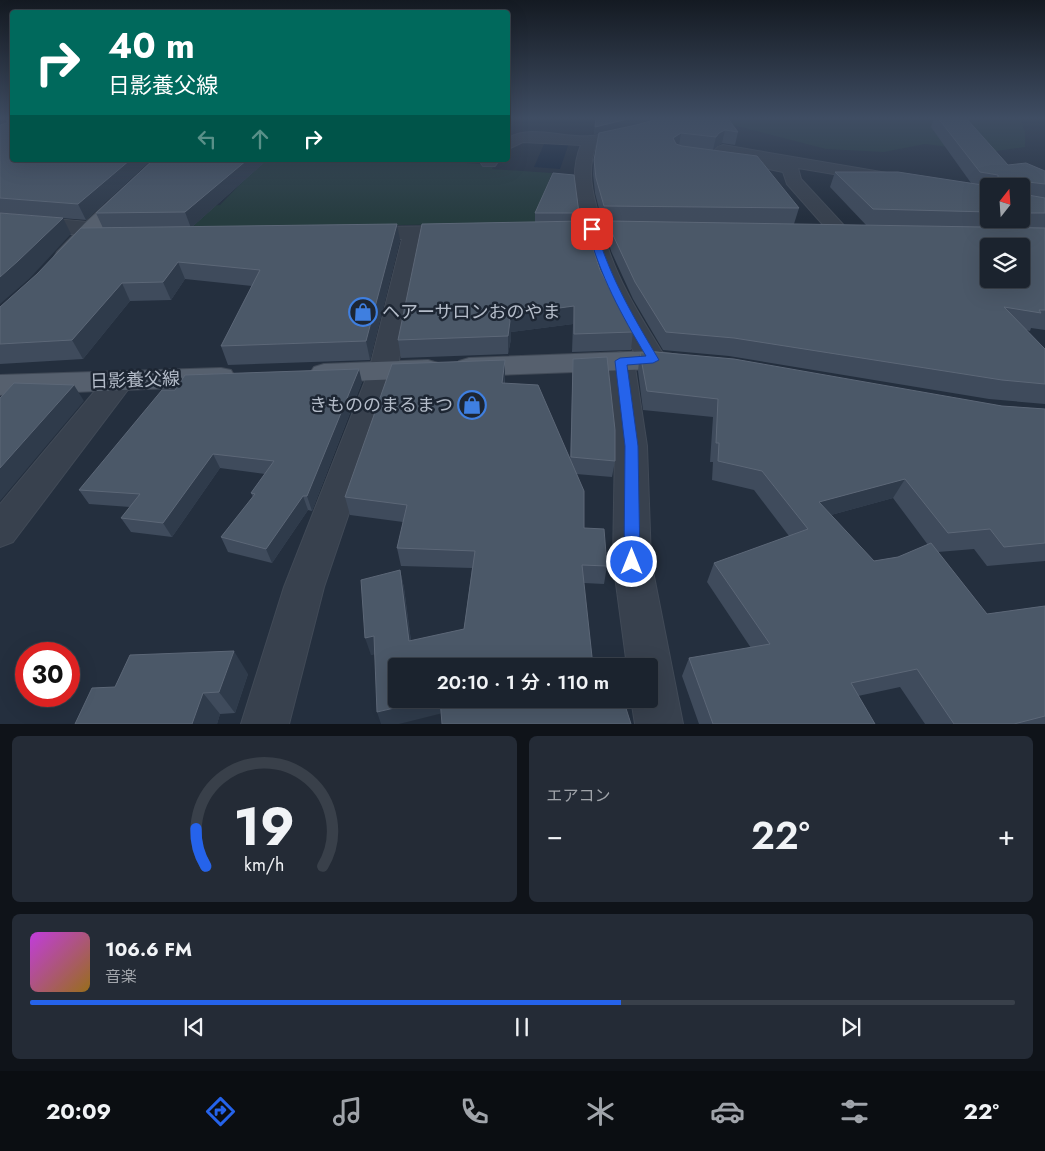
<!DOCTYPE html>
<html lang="ja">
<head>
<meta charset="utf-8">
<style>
  :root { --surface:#1b232e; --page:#242b36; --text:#f1f3f6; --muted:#a0a4aa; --line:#39404a; --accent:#2563eb }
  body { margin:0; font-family:Jost,"Noto Sans JP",sans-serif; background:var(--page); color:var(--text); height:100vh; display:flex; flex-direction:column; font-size:19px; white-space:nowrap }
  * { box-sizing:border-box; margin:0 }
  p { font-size:16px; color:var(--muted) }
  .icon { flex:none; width:28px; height:28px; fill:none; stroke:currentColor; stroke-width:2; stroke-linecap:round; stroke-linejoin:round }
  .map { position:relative; height:724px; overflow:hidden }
  .side { display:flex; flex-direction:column; gap:12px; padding:12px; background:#0f1319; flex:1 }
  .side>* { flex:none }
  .banner { position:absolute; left:10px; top:10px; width:500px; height:152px; border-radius:5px; box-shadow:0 5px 20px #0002,0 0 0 1px var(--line); background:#00695c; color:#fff; overflow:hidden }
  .needle { width:32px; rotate:17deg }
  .fabs { position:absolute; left:980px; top:178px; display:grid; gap:10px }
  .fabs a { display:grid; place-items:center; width:50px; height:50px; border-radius:5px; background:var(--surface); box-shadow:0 5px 20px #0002,0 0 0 1px var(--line); font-size:25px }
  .speed { position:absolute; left:15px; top:642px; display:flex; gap:10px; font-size:25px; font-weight:700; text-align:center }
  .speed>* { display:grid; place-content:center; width:65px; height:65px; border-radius:50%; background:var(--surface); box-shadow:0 5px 20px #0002,0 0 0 1px var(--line); line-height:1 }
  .speed .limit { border:8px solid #d22; background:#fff; color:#111 }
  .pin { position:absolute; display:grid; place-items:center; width:42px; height:42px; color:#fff; margin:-21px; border-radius:10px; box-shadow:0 2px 8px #0006 }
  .me { position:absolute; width:55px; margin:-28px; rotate:0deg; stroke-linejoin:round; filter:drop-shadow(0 0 4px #0008) }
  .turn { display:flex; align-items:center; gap:18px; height:105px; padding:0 15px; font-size:22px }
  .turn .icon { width:65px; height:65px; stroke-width:2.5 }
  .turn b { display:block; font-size:35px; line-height:42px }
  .lanes { display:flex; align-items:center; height:48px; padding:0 15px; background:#0003; justify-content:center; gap:25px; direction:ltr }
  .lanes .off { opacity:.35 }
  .big { font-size:38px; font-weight:600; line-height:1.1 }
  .side .card { flex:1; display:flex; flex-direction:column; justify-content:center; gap:8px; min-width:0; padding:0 18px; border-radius:8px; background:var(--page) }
  .side .dial { align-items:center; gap:0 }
  .dial svg { height:130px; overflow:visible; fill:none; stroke:var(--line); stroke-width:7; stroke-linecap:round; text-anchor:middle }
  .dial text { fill:var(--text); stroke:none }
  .song { display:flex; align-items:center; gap:15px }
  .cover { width:60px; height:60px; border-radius:8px; background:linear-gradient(135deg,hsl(290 70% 55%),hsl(40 70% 35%)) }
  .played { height:5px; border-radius:2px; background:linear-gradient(90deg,var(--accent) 60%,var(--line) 60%) }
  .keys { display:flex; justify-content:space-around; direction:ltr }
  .heat { display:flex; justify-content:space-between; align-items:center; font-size:28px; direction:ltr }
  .side .tiles { flex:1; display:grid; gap:12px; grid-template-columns:1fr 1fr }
  .card:last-child { grid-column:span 2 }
  .trip { position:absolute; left:388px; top:658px; width:270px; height:50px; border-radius:5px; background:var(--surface); box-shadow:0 5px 20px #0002,0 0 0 1px var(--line); font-weight:600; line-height:50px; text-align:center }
  .dock { display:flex; height:80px; justify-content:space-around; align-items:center; background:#0b0e12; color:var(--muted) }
  .dock .icon { width:35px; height:35px }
  .dock .on { color:var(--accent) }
  .dock b { font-size:22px; color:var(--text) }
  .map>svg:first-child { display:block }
  .green { fill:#263c3f }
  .water { fill:#17263c }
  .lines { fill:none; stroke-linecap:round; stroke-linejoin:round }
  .minor-casing { stroke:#414a57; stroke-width:2 }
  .major-casing { stroke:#414a57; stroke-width:2 }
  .minor { fill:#38414e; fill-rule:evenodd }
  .major { fill:#56606e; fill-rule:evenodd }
  .wall { fill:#3f4b5c; fill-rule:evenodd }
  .shaded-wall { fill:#2f3b4b }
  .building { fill:#4b5868; stroke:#5c6777; fill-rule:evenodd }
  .route { fill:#2563eb; stroke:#184099 }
  .labels { text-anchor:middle; stroke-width:5; stroke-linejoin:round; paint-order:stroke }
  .poi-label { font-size:18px; fill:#b4bcc9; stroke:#1d2633; text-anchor:start }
  .street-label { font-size:18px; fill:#b4bcc9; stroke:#1d2633 }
</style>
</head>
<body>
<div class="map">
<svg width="1045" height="724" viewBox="0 0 1045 724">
  <rect width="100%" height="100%" fill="#242f3e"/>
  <g class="green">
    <polygon points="726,118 1020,118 1025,132 1025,147 989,152 925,144 884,152 826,149 733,125"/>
    <polygon points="253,160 323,162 325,160 423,160 494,165 492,169 552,173 544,193 548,223 186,228 200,207 220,205 251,173"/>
  </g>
  <polygon class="water" points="545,142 569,143 560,169 534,167"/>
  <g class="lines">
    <defs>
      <g id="minor">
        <path d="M655,118H669L667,126L634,136L596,144C586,174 593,195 601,223H644L651,225L654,229L651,233L604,235C616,280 643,321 667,360L663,366L653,369L643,366C620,331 592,277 584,236H549L542,234L539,230L542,226L582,224C576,196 570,172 581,145L523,142L508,149V138C532,124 565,139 591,136C613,134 634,127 655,121Z"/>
        <polygon points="723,145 887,173 893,174 895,178 893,182 887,183 798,168 801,179 850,232 847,236 840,238 833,236 787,184 783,172 764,168 762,165 764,162 718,153 715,150 718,147"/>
        <polygon points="483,160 499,160 495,166 483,166 481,163"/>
        <path d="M0,214L99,223L102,227L99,231C68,239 31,229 0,226Z"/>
        <polygon points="456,226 463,228 466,232 463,236 422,238 397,371 324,587 289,724 241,724 284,587 369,371 402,239 362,239 355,237 352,233 355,229 362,227"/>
        <polygon points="620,352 630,355 634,361 647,446 651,561 683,724 635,724 631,699 649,699 649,666 627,666 613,561 615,446 606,361 610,355"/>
        <polygon points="120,371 130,373 134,380 130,387 13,542 0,547 0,504 110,373"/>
      </g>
      <g id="major">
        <polygon points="154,160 171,160 99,231 73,262 65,263 57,262 54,257 57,252 85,223"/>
        <polygon points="653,351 685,356 689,362 685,368 675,371 653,369 469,376 459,373 455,367 459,361 469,358"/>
        <polygon points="428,360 438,363 442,369 438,375 428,378 324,382 314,379 310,373 314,367 324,364"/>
        <polygon points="221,368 231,370 235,377 231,384 221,386 0,395 0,375"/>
      </g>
    </defs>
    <use href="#minor" class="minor-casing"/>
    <use href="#major" class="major-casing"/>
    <use href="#minor" class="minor"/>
    <use href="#major" class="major"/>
  </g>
  <g class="wall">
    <polygon points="0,118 151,160 86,220 0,213"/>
    <path d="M596,118H653V120L602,132L721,119L738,132L735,145L722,143L717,146L713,150L799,208L794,224L633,222L944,227L866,225L830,187L835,172L971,183L931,127L934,118H966L1008,165L1045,171V330L1031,328L1030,331L1026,330L1045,349V404L989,399L729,356L663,350L633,299L611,251L607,237L608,221H602L595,193L593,174L594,160L598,133L594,134ZM989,186H1021V219H989Z"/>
    <polygon points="153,160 267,160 192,227 400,240 370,360 228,365 221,346 252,286 185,279 171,300 130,301 83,359 0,364 0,307 103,228 96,213"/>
    <polygon points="535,213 579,213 579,221 535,222"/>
    <polygon points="600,270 633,332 631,350 572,352 573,324 511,332 511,339 508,354 401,358 398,340"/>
    <path d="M640,353L1002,406L1045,409V561L987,566L974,549L938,552L987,614L1045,606V724H925L900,687L858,696L875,724H699L682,676L689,658L751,648L707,582L714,563L789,536L754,490L712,480L713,462H710L713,417L643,410L638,371ZM893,498L928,545L898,557L874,561L831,515Z"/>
    <polygon points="573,359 615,461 612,477 576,474 584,528 607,566 604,584 584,583 396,666 601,700 623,699 441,713 374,654 371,655 400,570 404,588 411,641 464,629 472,568 401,566 397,548 403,522 350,515 345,497 505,360 505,383 570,460"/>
    <polygon points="362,382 312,511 308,510 272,563 228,552 221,537 253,497 251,493 265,474 220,468 172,537 131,532 121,518 130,507 89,504 79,490 175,390"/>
    <polygon points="248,674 235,713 220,714 217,724 75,724 115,687"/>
  </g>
  <g class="shaded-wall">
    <polygon points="0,118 10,118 12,123 0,128"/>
    <polygon points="632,118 653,118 653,120 594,134 595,127"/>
    <polygon points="725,130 722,143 717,146 713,150 716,137 719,133"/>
    <polygon points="681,133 679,146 671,152 673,138"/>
    <polygon points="130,160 151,160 86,220 78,204"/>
    <polygon points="247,160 267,160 191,228 185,212"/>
    <polygon points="63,218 71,234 29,279 0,304 0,277"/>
    <polygon points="397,224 400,240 370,360 366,341"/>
    <polygon points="178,262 185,279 171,300 163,282"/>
    <polygon points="122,283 130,301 83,359 72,340"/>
    <polygon points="574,306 573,324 511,332 511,339 508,354 508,315"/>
    <polygon points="505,360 505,377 502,400 502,383"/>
    <polygon points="359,369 362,382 312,511 307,496"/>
    <polygon points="74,385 84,401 0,501 0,468"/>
    <polygon points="213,454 220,468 172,537 163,523"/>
    <polygon points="905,479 893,498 809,521 819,502"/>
    <polygon points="303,496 308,510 272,563 266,549"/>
    <polygon points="400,570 404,588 413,658 409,641"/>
    <polygon points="374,636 379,653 371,655 365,638"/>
    <polygon points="234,651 248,674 235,713 219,692"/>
    <polygon points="203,693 220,714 217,724 192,724"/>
    <polygon points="433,699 440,699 443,713 399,724 381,724 377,712"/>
  </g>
  <g class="building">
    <polygon points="7,118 12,118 12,160 130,160 78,204 0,198 0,125 7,123"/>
    <polygon points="596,118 632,118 595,127"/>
    <polygon points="661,118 718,118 729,120 738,132 725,130 719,133 716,137 681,133 673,138 676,144 682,146 757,156 799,208 604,206 596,178 594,160 599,133 636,125"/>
    <polygon points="938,118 966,118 1008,165 1026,163 1045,171 1045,184 1028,182 1028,195 1045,198 1045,213 1021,213 1021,186 998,186 998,175 980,172"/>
    <polygon points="153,160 247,160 185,212 96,213"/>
    <polygon points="835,172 898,172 989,186 989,212 873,209"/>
    <polygon points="553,173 574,175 579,213 535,213"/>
    <polygon points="0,213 63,218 18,261 0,277"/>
    <polygon points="584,221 600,270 633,332 574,334 574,306 508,315 510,321 508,336 398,340 422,224"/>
    <path d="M608,221L1045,228V310H1039L1041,313L1004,307L1045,349V384L1002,380L734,338L666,332L635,282L613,235ZM989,246H1021V279H989Z"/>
    <polygon points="397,224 366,341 221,346 260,270 178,262 163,282 122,283 72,340 0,344 0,307 37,274 81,228"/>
    <polygon points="656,352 734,359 1002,406 1045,409 1045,543 1004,547 990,529 948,533 905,479 819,502 874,561 898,557 931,543 987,614 1045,606 1045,716 1014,724 954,724 917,669 851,683 875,724 713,724 689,658 770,644 714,563 808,529 762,471 718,461 719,443 716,443 718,399 647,391 640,353"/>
    <polygon points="607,357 615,430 615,461 571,457 573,359"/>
    <polygon points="505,360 502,383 538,385 584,491 584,528 604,529 607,566 582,565 593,666 396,666 396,699 433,699 377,712 374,636 365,638 361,580 400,570 409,641 464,629 475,551 397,548 407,505 345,497 392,364"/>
    <polygon points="359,369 307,496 303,496 266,549 221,537 255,494 251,493 274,461 213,454 163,523 121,518 140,494 79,490 162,390 175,390 185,375"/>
    <polygon points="14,383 74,385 0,468 0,398"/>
    <polygon points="234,651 219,692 203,693 192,724 75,724 92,688 115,687 130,655"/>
    <polygon points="440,699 601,699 601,700 609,699 623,699 631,724 442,724"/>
  </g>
  <linearGradient id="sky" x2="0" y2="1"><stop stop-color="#141a22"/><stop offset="0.54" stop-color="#3f4d63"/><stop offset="1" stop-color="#3f4d63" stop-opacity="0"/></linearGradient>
  <rect width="1045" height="219" fill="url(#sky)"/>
  <path class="route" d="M592,226L596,229C609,276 634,318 659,360L653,363L627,365L638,446L640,562L638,567L632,569L626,567L624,562L625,446L615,361L620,358L646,356C622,316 599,274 588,229Z"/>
  <defs>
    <symbol id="shop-ring" viewBox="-11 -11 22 22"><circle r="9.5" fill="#1d2633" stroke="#3f7fe0" stroke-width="1.5"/><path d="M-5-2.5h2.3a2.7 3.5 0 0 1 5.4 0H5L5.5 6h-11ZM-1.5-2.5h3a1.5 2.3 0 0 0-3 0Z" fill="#3f7fe0"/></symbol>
  </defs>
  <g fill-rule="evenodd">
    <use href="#shop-ring" x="347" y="296" width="32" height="32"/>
    <use href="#shop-ring" x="456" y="389" width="32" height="32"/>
  </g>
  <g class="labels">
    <g class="poi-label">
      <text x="382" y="318">ヘアーサロンおのやま</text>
      <text x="453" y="411" text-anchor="end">きもののまるまつ</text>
    </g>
    <g class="street-label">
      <text transform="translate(135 380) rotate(-2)" y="6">日影養父線</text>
    </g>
  </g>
</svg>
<div class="fabs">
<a><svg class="needle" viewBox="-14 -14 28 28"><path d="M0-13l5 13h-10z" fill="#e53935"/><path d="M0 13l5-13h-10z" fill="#a0a4aa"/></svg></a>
<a><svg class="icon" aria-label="layers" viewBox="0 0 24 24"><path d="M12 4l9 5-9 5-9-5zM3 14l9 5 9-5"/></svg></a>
</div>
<div class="speed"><div class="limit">30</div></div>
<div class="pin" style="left:592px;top:229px;background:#d93025"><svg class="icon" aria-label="arrive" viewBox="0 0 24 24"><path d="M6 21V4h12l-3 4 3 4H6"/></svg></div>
<svg class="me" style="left:632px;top:562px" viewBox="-20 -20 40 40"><circle r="17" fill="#2563eb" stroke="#fff" stroke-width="3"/><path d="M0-11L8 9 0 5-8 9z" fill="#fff"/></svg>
<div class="trip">20:10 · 1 分 · 110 m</div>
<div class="banner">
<div class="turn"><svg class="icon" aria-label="right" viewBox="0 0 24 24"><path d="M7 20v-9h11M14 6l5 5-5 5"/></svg><div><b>40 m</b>日影養父線</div></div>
<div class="lanes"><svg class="icon off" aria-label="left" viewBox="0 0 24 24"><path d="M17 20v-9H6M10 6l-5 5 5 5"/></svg><svg class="icon off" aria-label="ahead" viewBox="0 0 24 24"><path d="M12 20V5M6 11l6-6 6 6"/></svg><svg class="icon" aria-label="right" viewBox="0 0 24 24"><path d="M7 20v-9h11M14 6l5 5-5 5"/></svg></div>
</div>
</div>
<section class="side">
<div class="tiles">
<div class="card dial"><svg viewBox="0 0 100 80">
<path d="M14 69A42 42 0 1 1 86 69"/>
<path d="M14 69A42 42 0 0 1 8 46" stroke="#2563eb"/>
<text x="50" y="56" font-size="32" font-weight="700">19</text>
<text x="50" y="72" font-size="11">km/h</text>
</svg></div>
<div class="card"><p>エアコン</p>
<div class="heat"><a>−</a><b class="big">22°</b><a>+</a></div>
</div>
<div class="card">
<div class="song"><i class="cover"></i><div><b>106.6 FM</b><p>音楽</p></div></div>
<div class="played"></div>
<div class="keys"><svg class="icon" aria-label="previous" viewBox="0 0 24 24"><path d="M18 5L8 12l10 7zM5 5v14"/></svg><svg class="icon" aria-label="pause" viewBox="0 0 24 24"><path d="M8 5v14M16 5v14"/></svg><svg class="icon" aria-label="next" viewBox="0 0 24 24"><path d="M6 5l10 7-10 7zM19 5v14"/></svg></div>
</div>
</div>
</section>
<nav class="dock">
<b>20:09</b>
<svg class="icon on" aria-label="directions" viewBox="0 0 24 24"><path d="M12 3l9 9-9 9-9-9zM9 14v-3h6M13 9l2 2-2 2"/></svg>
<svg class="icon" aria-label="music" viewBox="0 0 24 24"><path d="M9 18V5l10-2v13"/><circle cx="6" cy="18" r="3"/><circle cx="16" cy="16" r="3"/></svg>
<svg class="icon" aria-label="phone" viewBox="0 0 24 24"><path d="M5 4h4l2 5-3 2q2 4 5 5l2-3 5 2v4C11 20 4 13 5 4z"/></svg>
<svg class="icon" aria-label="climate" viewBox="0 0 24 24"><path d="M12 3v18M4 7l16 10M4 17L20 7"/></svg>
<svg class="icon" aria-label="car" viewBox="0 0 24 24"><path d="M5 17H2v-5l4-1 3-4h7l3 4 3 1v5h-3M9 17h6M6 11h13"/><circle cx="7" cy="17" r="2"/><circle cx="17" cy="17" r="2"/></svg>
<svg class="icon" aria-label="filters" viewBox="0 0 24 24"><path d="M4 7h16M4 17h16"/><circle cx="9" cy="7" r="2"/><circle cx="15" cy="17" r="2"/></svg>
<b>22°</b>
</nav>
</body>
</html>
